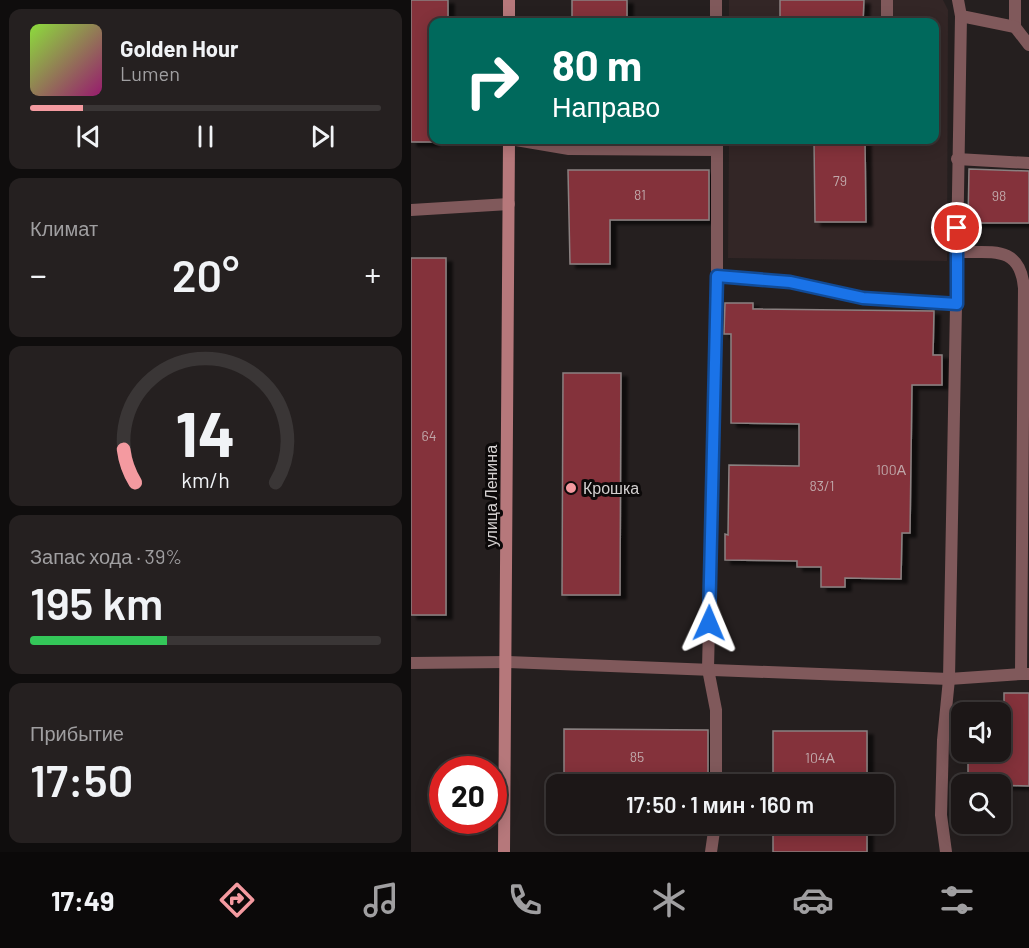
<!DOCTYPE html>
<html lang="ru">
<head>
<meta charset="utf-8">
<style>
  :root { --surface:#1c1717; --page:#252020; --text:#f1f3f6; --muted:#a09fa1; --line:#3a3636; --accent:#f49aa0 }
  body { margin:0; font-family:Barlow,sans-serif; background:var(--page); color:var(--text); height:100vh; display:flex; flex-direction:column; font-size:22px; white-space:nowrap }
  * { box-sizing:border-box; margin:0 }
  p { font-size:20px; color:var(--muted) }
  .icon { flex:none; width:33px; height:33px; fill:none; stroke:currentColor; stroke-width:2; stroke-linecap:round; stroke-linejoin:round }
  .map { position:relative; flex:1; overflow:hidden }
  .details { display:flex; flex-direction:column; gap:9px; padding:9px; background:#0f0d0d; width:411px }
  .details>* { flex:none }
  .guide { position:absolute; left:18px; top:18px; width:510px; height:126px; border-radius:12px; box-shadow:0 3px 15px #0003,0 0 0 2px var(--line); background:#00695c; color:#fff; overflow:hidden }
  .fabs { position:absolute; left:540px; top:702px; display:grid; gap:12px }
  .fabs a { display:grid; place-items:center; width:60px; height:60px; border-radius:12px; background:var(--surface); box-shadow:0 3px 15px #0003,0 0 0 2px var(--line); font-size:30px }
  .speed { position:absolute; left:18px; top:756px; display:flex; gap:12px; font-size:30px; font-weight:700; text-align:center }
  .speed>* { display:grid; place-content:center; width:78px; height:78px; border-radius:50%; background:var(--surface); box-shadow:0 3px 15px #0003,0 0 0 2px var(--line); line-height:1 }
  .speed .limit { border:9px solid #d22; background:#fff; color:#111 }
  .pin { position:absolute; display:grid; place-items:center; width:51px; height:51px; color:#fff; margin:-26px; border:3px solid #fff; border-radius:50%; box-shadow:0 2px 6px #0007 }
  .me { position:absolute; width:66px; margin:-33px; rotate:1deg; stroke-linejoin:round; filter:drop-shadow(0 0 4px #0008) }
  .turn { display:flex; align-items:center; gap:21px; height:126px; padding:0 24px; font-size:27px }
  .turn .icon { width:78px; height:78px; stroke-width:2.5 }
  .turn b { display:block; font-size:42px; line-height:51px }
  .big { font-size:45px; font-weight:600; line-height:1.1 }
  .details .tile { flex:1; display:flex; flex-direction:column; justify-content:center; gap:9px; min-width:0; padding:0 21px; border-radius:12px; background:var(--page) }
  .details .dial { align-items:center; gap:0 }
  .dial svg { height:156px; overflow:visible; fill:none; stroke:var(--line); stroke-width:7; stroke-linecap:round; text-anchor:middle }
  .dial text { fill:var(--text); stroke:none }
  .song { display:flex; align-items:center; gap:18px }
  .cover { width:72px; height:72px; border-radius:9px; background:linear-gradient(135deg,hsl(90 70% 55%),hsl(320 70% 35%)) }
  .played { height:6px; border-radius:3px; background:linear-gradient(90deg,var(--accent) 15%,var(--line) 15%) }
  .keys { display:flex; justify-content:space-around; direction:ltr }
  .heat { display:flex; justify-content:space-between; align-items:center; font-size:33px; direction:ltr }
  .charge { height:9px; border-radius:4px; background:linear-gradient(90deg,#34c759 39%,var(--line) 0) }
  .trip { position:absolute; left:135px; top:774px; width:348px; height:60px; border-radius:12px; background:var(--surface); box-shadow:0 3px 15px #0003,0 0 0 2px var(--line); font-weight:600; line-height:60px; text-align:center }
  .tab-bar { display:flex; height:96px; justify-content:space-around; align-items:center; background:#0b0909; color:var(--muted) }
  .tab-bar .icon { width:42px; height:42px }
  .tab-bar .selected { color:var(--accent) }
  .tab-bar b { font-size:27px; color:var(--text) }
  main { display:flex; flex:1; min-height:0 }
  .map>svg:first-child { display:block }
  .built { fill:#332626 }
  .building { fill:#84303a; stroke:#8a8181; stroke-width:1.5; filter:url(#shadow) }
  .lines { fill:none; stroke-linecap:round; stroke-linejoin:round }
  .lane { stroke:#80595b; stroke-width:12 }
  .secondary { stroke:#b6787b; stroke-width:12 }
  .route-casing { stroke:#114b97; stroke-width:15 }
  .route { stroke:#1a73e8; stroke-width:10 }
  .poi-dot { fill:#f49aa0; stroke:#0c0909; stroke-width:2 }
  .labels { text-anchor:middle; stroke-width:6; stroke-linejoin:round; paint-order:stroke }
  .number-label { font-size:14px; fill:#c0a8aa }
  .poi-label { font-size:16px; fill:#d4d0d0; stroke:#0c0909; text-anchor:start }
  .street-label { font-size:16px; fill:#d4d0d0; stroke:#0c0909 }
</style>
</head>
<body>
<main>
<section class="details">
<div class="tile">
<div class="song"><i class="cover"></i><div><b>Golden Hour</b><p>Lumen</p></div></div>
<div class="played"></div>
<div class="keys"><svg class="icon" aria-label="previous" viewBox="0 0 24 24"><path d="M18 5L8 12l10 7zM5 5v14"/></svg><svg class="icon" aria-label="pause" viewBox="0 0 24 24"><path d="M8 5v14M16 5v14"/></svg><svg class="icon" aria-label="next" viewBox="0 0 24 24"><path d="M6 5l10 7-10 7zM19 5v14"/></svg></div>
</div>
<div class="tile"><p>Климат</p>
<div class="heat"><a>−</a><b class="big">20°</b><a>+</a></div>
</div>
<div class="tile dial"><svg viewBox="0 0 100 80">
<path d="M14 69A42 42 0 1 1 86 69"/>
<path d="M14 69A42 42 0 0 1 8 52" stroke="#f49aa0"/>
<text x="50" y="56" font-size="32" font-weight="700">14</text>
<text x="50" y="72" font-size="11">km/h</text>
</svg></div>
<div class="tile"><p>Запас хода · 39%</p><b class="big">195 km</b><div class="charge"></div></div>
<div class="tile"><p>Прибытие</p><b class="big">17:50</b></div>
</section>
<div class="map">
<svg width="618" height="852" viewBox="0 0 618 852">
  <defs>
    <filter id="shadow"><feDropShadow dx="6" dy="4" stdDeviation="1.5" flood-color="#0009"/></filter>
  </defs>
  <rect width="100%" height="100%" fill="#251f1f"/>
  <polygon class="built" points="318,0 532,0 537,10 536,261 317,258 318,140 524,140 524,22 318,22"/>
  <g class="building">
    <polygon points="0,0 37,0 37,22 22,22 22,142 0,142"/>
    <rect x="161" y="0" width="55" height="22"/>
    <polygon points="369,0 453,0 452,22 369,18"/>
    <polygon points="403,140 454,140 455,222 404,222"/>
    <polygon points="558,169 618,171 618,223 557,223"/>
    <polygon points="157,170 298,170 298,220 199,220 199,264 159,264"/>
    <rect x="0" y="258" width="35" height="357"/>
    <polygon points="314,303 342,303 342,309 523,311 522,355 531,355 531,385 501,385 499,533 491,533 490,579 434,578 434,587 410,587 410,567 386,567 386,561 314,560 314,534 317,535 318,465 388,466 388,424 320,423 320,334 313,334"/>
    <polygon points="152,373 210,373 209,595 151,595"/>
    <polygon points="593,693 618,693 618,786 557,784 557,752 590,752 590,736 593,736"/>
    <polygon points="153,729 297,730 297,784 153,784"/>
    <rect x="362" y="731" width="94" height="53"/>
    <rect x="362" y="824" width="94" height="28"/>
  </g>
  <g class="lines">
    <g class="lane">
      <polyline points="305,0 305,22"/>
      <path d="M547,0L550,16L546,252C580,253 609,244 613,288L610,674H618"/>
      <polyline points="604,0 604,27 618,45"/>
      <polyline points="550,16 604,27"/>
      <polyline points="476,22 476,0"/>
      <polyline points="105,140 158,149 306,150"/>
      <polyline points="546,159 618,163"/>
      <polyline points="0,210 98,204"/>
      <polyline points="306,276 379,282 452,298 546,304"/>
      <polyline points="0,663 96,662 538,679 610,674"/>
      <polyline points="305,784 305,710 297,669 306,276 306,140"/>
      <polyline points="300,852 304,824"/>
      <polyline points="535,852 530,815 532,740 538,679 546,252"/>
    </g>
    <g class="secondary">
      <polyline points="98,0 98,22"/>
      <polyline points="93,852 98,140"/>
    </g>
  </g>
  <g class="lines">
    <defs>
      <polyline id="route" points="298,623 306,276 379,282 452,298 546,304 546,228"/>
    </defs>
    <use href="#route" class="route-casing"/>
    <use href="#route" class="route"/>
  </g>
  <circle class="poi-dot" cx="160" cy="488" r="6"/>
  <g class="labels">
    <g class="number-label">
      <text x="429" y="186">79</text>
      <text x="229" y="200">81</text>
      <text x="588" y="201">98</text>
      <text x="18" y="441">64</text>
      <text x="480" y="475">100А</text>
      <text x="411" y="491">83/1</text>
      <text x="226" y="762">85</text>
      <text x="409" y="763">104А</text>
    </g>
    <g class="poi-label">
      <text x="172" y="494">Крошка</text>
    </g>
    <g class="street-label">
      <text transform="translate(80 496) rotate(-90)" y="6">улица Ленина</text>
    </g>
  </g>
</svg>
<div class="fabs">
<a><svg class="icon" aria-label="sound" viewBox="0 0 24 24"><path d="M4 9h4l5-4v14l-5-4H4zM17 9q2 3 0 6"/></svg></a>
<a><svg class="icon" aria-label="search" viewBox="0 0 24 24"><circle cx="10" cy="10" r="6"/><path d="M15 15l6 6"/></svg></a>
</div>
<div class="speed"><div class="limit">20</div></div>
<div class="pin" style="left:546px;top:228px;background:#d93025"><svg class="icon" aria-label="arrive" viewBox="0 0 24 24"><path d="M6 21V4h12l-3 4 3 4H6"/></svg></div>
<svg class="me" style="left:298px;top:623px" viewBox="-20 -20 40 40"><path d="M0-17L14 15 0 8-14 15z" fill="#1a73e8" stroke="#fff" stroke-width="4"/></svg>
<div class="trip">17:50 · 1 мин · 160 m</div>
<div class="guide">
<div class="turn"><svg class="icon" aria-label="right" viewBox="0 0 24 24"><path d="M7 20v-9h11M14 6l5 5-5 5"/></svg><div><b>80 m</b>Направо</div></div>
</div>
</div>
</main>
<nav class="tab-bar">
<b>17:49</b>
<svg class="icon selected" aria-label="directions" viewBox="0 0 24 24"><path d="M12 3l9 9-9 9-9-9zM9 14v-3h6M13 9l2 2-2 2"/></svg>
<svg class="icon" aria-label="music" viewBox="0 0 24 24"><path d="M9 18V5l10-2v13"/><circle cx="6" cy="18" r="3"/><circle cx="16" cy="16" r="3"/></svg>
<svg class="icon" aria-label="phone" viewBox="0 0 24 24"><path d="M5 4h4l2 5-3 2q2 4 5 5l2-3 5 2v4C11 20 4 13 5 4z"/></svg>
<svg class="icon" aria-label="climate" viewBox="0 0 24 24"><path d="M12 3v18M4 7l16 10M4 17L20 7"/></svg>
<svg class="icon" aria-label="car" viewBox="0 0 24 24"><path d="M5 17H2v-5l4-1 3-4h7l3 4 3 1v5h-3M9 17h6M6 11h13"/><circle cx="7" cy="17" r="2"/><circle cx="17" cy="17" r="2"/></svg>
<svg class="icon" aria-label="filters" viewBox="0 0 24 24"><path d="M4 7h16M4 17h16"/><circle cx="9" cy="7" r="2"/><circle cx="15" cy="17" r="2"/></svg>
</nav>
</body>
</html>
